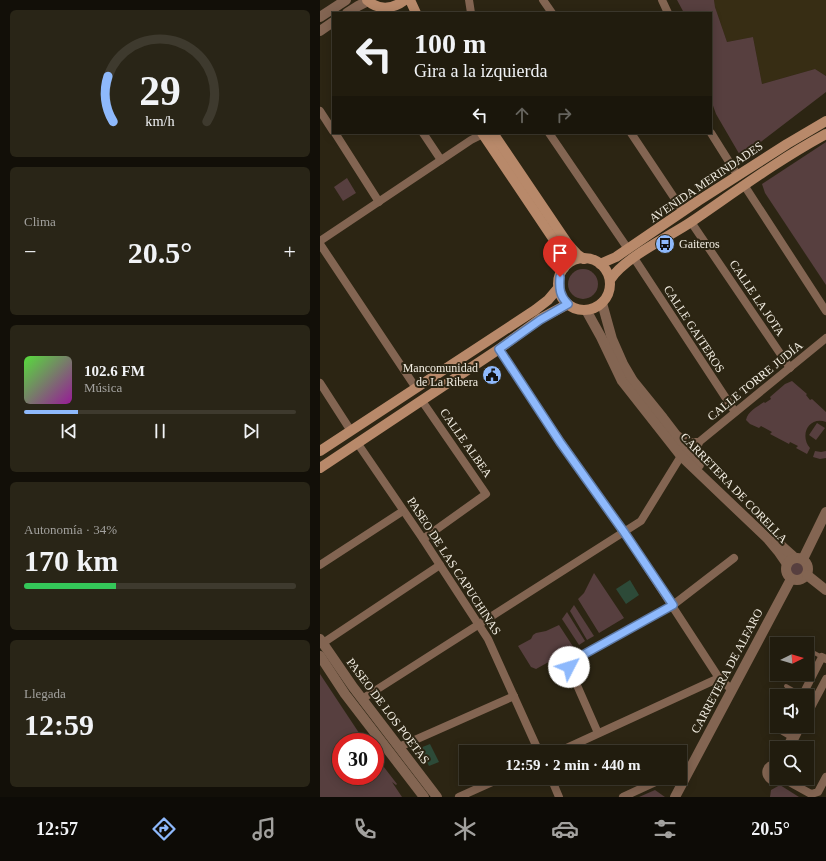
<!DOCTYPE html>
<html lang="es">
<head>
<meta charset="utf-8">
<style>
  :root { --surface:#211c0e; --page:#292517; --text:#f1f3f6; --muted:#a2a19e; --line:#3e3a2e; --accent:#8eb9fc }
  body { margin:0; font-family:"Times New Roman",serif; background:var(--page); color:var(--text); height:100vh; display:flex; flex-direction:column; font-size:15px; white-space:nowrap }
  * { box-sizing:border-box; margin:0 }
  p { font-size:13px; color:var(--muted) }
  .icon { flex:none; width:22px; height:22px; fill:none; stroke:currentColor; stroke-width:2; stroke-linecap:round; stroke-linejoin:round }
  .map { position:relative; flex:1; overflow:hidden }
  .panel { display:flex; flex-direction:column; gap:10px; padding:10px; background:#120f08; width:320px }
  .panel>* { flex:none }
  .banner { position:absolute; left:12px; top:12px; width:380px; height:122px; border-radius:0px; box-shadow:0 2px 10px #0003,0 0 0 1px var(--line); background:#211c0e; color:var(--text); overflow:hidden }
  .needle { width:26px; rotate:85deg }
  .fabs { position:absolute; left:450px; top:637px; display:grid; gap:8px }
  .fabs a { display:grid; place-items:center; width:44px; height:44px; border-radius:0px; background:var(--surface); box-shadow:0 2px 10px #0003,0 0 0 1px var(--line); font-size:20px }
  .speed { position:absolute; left:12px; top:733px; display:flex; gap:8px; font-size:20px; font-weight:700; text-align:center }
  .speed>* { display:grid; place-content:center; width:52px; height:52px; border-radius:50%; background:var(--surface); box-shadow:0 2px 10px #0003,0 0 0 1px var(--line); line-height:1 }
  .speed .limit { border:6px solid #d22; background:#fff; color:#111 }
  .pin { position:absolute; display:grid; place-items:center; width:34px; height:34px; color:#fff; margin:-41px -17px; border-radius:50% 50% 50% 0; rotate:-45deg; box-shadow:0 0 4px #0007 }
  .pin .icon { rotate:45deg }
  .me { position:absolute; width:44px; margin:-22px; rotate:50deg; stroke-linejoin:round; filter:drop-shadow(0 0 3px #0008) }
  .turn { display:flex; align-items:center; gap:14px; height:84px; padding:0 16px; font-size:18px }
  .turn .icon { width:52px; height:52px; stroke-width:2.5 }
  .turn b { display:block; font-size:28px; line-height:34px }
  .lanes { display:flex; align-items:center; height:38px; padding:0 16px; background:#0003; justify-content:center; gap:20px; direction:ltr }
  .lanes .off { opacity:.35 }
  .big { font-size:30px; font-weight:800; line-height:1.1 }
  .panel .widget { flex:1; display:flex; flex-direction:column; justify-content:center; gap:6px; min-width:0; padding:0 14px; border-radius:6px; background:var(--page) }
  .panel .dial { align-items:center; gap:0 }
  .dial svg { height:104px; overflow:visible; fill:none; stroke:var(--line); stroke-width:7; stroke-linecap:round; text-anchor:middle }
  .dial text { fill:var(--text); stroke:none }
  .song { display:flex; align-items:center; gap:12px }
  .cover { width:48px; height:48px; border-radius:6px; background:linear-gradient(135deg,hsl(110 70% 55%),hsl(300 70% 35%)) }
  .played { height:4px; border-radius:2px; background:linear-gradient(90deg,var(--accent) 20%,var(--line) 20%) }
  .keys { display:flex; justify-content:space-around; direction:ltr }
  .heat { display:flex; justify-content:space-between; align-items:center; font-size:22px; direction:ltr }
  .charge { height:6px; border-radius:3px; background:linear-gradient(90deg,#34c759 34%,var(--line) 0) }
  .trip { position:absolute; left:139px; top:745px; width:228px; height:40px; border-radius:0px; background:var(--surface); box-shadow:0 2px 10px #0003,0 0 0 1px var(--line); font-weight:800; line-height:40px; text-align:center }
  .dock { display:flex; height:64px; justify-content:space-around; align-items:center; background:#0d0b06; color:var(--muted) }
  .dock .icon { width:28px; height:28px }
  .dock .current { color:var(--accent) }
  .dock b { font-size:18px; color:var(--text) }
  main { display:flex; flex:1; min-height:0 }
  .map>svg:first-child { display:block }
  .built { fill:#372d14 }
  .green { fill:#573f3f }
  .water { fill:#2d4a38 }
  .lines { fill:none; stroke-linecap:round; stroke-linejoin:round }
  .service { stroke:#836552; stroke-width:4 }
  .minor { stroke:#836552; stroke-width:8 }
  .tertiary { stroke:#836552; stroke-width:10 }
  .secondary { stroke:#b8896a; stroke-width:10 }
  .route-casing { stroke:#5c78a4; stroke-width:10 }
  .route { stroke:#8eb9fc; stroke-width:7 }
  .labels { text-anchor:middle; stroke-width:4; stroke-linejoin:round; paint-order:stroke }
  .street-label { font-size:12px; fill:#f2ede2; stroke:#2c2513 }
  .poi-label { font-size:12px; fill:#f2ede2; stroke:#2c2513; text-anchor:start }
</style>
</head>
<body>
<main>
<section class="panel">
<div class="widget dial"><svg viewBox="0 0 100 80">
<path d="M14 69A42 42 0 1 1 86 69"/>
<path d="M14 69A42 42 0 0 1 10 34" stroke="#8eb9fc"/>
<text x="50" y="56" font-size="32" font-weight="700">29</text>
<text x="50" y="72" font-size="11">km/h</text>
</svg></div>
<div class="widget"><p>Clima</p>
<div class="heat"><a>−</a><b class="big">20.5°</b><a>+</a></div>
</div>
<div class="widget">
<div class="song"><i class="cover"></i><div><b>102.6 FM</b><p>Música</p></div></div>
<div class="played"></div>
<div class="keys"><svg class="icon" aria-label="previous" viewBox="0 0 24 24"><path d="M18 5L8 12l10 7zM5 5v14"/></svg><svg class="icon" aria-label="pause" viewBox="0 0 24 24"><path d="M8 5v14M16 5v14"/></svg><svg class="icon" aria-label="next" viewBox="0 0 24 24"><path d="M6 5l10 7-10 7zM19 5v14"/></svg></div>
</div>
<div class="widget"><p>Autonomía · 34%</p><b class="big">170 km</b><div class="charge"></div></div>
<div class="widget"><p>Llegada</p><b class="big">12:59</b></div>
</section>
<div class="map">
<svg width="506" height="797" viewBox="0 0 506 797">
  <rect width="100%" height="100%" fill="#2c2513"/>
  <polygon class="built" points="394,0 506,0 506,76 495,69 442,84 433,37 407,42 395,7"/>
  <g class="green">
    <polygon points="357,0 394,0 395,7 407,42 433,37 442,84 495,69 506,76 506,92 421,157 396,114 391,100 391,13 364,13"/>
    <polygon points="280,11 286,13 243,12"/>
    <polygon points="506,142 506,285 445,193 442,184"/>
    <polygon points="27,178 36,193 23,201 14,187"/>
    <circle cx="263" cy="284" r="15"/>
    <path d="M472,381L487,394L486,395L490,400L492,399L506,412V422C489,416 479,435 490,448L487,454L476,448L478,446L470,442L469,444L450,434L452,432L441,426L439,428L430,424L426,420C428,411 437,407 444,402L445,403L451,399L450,397L465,384Z"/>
    <polygon points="497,423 505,428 496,440 489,435"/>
    <polygon points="495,451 501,452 506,451 506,458 500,459 493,457"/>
    <circle cx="476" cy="569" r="8"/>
    <polygon points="274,573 304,618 279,633 258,599 264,593"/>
    <polygon points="254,605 274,636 267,640 250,611"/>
    <polygon points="247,612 265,641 259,645 242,619"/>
    <polygon points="239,625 254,648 216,669 211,667 198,646 211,639 213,635 216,633 226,631"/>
    <polygon points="0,674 45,742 21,742 21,776 55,776 55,756 59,762 60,762 77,784 76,785 72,782 82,797 0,797"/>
    <polygon points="460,785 479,797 450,797 451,790"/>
    <polygon points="335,790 345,797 319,797"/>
  </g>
  <g class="water">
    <polygon points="310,580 319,595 306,604 296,589"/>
    <polygon points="110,744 119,762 109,766 100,748"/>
  </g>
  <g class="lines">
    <g class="service">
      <polyline points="487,649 502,657"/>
      <polyline points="466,686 482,695"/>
    </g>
    <g class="minor">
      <polyline points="149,0 151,13"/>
      <polyline points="223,0 232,13"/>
      <polyline points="342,0 348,13"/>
      <polyline points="0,111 13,131"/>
      <polyline points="15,133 59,202"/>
      <polyline points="103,133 121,160"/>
      <polyline points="229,133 308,249"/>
      <polyline points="311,133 363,211"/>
      <polyline points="391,133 418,176"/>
      <polyline points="424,185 506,311"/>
      <polyline points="371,222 470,368"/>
      <polyline points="0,241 151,140 163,134"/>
      <polyline points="0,244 96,388"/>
      <polyline points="314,258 415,412"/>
      <polyline points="179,349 240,441 304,532 399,678 412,690"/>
      <polyline points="0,383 31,431"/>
      <polyline points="102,401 166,494 103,539"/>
      <polyline points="357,435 370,442 379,442"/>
      <polyline points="38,444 103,539 168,639 219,752"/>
      <polyline points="374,460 379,442 506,338"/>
      <polyline points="0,565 83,511"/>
      <polyline points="3,643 120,565"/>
      <polyline points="482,696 502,657 506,659"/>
      <polyline points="42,699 321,521 361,456"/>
      <polyline points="487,715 506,679"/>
      <polyline points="466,726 463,731 475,738 481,726"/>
      <polyline points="278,733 249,667 251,662 353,605 414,558"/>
      <polyline points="79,747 194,696"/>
      <polyline points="466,748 472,736"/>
      <polyline points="238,752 399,678"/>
      <path d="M457,764C446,763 442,775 452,781L458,780L461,778"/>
      <polyline points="231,778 239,797"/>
      <polyline points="462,778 491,794 498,792 506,777"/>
      <polyline points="139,797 181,778"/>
      <polyline points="303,797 344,778"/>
    </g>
    <g class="tertiary">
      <polyline points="27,13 38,6 48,1"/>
      <polyline points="0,17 26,0"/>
      <polyline points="0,31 13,22"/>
      <polyline points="282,303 292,339 303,364 313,381 343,418 379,465"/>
      <polyline points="266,310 281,337 302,381 361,456 448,539 458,551 467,564"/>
      <polyline points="456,541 475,558"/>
      <circle cx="477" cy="569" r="11"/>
      <polyline points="483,559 506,512"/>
      <polyline points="487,575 506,590"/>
      <polyline points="0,639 33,687 117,797"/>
      <polyline points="0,656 25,694 104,797"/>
      <polyline points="355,797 471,579"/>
    </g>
    <g class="secondary">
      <path d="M47,0C59,11 73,9 85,0"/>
      <polyline points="90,0 96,13"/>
      <polyline points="162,133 238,246 243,257 244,268"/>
      <polyline points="173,133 248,244 258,255 264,259"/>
      <circle cx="264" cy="284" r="26"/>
      <polyline points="280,264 296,257 378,201 467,144 506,121"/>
      <path d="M290,280C305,257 347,238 371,222C415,192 458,160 506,134"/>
      <polyline points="0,451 215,310 228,300 239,287"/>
      <polyline points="0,468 179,349 220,319 248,304"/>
    </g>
  </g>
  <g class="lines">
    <defs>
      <path id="route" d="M240,277C239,289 240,296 248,304L220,320L179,349L240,442L304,532L353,605L250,662L249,667"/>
    </defs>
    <use href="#route" class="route-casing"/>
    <use href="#route" class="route"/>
  </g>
  <defs>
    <symbol id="bus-disc" viewBox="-11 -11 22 22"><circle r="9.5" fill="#8eb9fc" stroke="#2c2513"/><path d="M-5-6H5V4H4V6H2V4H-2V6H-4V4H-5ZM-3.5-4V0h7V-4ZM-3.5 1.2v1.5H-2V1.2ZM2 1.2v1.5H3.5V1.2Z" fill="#111"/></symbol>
    <symbol id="civic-disc" viewBox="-11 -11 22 22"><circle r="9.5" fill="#8eb9fc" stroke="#2c2513"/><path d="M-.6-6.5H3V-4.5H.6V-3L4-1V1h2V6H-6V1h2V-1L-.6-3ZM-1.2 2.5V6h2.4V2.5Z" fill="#111"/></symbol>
  </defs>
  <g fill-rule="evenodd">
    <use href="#bus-disc" x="334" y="233" width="22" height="22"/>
    <use href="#civic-disc" x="161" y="364" width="22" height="22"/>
  </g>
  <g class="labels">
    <g class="street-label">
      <text transform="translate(386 182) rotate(-34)" y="4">AVENIDA MERINDADES</text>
      <text transform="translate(437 298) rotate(56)" y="4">CALLE LA JOTA</text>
      <text transform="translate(374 329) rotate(57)" y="4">CALLE GAITEROS</text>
      <text transform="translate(435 381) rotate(-39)" y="4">CALLE TORRE JUDÍA</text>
      <text transform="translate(146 443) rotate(55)" y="4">CALLE ALBEA</text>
      <text transform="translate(414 488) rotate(46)" y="4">CARRETERA DE CORELLA</text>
      <text transform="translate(134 566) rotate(57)" y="4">PASEO DE LAS CAPUCHINAS</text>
      <text transform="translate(407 671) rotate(-62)" y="4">CARRETERA DE ALFARO</text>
      <text transform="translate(68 711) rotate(53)" y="4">PASEO DE LOS POETAS</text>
    </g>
    <g class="poi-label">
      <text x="359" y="248">Gaiteros</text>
      <text x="158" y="372" text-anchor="end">Mancomunidad<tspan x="158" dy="14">de La Ribera</tspan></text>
    </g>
  </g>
</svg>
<div class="fabs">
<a><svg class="needle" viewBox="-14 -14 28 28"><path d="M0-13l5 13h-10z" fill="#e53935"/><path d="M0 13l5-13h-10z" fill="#a2a19e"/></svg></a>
<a><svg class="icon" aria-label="sound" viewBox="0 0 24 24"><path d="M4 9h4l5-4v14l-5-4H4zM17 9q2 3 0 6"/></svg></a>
<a><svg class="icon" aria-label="search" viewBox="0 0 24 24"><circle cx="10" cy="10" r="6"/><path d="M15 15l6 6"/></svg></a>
</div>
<div class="speed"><div class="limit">30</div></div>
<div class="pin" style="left:240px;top:277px;background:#d93025"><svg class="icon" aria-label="arrive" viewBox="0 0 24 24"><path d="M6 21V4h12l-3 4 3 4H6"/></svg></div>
<svg class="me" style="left:249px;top:667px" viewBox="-20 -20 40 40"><circle r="19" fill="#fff"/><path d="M0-13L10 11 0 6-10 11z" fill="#8eb9fc"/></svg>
<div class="trip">12:59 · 2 min · 440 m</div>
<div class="banner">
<div class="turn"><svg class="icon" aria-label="left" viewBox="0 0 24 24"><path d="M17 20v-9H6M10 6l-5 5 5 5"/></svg><div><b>100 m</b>Gira a la izquierda</div></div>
<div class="lanes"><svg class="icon" aria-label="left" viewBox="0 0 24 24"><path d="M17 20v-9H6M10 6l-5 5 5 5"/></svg><svg class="icon off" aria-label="ahead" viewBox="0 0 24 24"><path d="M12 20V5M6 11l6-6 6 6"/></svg><svg class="icon off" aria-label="right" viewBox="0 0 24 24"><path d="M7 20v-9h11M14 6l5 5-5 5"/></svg></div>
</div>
</div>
</main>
<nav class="dock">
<b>12:57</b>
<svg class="icon current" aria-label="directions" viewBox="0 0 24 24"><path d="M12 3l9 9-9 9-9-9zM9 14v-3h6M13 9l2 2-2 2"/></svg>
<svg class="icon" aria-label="music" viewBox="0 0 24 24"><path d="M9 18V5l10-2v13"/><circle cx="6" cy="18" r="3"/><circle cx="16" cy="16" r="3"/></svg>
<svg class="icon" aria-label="phone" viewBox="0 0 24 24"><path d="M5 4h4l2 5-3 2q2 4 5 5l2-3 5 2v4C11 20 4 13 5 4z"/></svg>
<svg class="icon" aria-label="climate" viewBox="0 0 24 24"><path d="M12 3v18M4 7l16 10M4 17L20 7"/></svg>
<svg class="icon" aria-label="car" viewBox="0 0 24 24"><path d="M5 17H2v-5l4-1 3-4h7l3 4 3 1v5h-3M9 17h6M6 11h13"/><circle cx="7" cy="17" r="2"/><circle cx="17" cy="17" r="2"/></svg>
<svg class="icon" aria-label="filters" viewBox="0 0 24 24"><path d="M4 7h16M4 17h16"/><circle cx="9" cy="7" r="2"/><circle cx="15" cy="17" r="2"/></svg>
<b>20.5°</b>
</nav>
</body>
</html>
